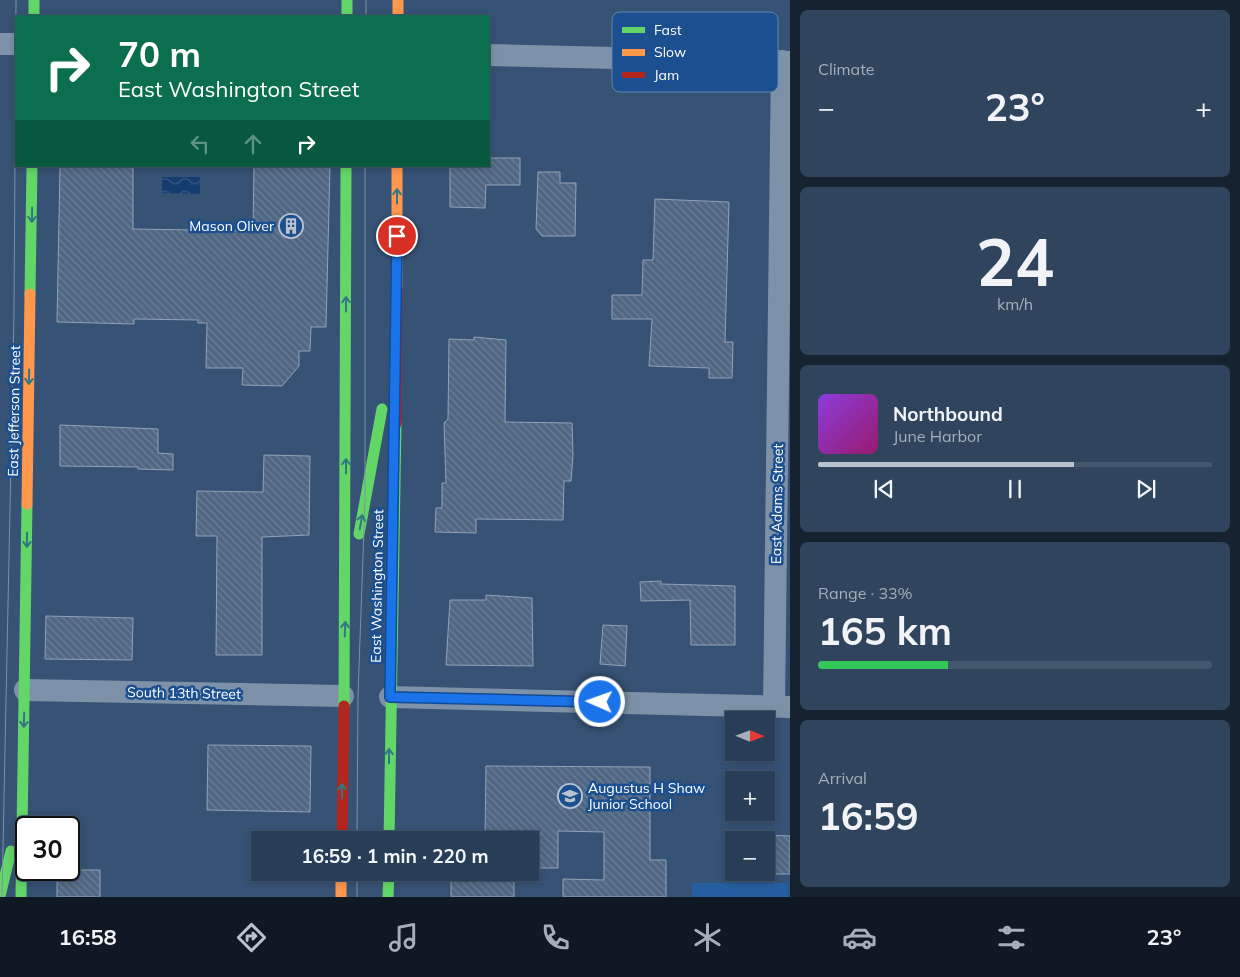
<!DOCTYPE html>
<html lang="en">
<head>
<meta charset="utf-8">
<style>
  :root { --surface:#283e57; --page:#30455d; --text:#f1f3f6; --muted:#a5aeba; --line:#44576d; --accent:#b9c2ce }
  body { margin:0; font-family:Mulish,sans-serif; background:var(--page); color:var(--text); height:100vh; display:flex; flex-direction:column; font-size:19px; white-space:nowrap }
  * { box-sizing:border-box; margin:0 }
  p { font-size:16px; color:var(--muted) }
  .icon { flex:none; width:28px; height:28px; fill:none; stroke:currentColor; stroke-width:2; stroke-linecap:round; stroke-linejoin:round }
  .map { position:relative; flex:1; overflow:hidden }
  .sheet { display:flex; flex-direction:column; gap:10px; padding:10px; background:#162230; width:450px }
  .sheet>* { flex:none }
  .hud { position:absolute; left:15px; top:15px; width:475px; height:152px; border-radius:0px; box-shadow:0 2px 8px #0003,0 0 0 1px var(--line); background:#0b6e4f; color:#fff; overflow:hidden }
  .needle { width:32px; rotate:91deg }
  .controls { position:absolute; left:725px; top:711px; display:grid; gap:10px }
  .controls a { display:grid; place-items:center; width:50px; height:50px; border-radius:0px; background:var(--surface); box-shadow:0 2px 8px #0003,0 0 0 1px var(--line); font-size:25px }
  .speed { position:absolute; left:15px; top:816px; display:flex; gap:10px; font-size:25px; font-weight:700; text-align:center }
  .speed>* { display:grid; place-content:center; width:65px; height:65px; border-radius:50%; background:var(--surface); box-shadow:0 2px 8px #0003,0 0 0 1px var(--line); line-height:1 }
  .speed .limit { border:2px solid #111; border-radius:8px; background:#fff; color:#111 }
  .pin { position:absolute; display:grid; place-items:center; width:42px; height:42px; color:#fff; margin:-21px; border:2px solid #fff; border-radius:50%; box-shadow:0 1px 5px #0007 }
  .me { position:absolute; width:55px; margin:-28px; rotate:272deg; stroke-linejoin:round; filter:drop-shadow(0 0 4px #0008) }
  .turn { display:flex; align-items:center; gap:18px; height:105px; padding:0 20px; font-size:22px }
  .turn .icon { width:65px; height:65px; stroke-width:2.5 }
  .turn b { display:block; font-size:35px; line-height:42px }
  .lanes { display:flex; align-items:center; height:48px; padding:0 20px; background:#0003; justify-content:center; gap:25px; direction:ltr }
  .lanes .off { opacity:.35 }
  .big { font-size:38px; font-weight:700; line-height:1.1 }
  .sheet .card { flex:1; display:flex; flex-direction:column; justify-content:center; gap:8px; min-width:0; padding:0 18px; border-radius:8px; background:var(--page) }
  .sheet .dial { align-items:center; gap:0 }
  .dial b { font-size:65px; line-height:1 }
  .song { display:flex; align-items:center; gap:15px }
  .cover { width:60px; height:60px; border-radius:8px; background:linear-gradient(135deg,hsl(270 70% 55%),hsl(320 70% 35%)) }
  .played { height:5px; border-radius:2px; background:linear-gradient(90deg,var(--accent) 65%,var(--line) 65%) }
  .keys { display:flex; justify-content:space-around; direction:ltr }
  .heat { display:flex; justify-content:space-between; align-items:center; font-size:28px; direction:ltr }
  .charge { height:8px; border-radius:4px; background:linear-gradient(90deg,#34c759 33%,var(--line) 0) }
  .trip { position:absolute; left:251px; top:831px; width:288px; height:50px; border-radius:0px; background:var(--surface); box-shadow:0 2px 8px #0003,0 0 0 1px var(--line); font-weight:700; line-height:50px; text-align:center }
  .tab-bar { display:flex; height:80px; justify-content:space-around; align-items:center; background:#101923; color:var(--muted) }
  .tab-bar .icon { width:35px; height:35px }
  .tab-bar .active { color:var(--accent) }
  .tab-bar b { font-size:22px; color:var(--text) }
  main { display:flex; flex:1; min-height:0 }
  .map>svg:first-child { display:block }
  .grass { fill:#265fa1 }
  .water { fill:url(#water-waves) }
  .building { fill:url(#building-back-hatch); stroke:#92a2b6 }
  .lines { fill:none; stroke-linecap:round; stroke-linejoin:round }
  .street { stroke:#7d92a8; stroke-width:22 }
  .fast { stroke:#63d668; stroke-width:11 }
  .slow { stroke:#ff974d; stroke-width:11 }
  .jam { stroke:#b3261e; stroke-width:11 }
  .tram { stroke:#7e92a7; stroke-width:1 }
  .oneway { stroke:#317883 }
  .route-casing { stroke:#114b97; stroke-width:12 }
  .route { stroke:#1a73e8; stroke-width:9 }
  .labels { text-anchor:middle; stroke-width:5; stroke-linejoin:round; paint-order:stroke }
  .poi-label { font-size:14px; fill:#fff; stroke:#1b4f8f; text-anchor:end }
  .street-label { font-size:14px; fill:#fff; stroke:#1b4f8f }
  .key { fill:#1b4f8f; stroke:#5f84b1; stroke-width:1 }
  .key-label { font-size:14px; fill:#fff }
</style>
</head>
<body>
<main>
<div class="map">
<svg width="790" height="897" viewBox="0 0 790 897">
  <defs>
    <pattern id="water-waves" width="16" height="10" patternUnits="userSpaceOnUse" patternTransform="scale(1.25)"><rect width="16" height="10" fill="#153c6e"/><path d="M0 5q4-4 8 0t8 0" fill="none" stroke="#385984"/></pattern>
    <pattern id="building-back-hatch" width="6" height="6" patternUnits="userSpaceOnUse" patternTransform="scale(1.25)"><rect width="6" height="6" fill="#506783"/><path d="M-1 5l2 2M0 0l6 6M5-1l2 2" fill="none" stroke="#6a7e96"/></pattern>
  </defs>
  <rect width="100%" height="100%" fill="#365274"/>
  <rect class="grass" x="692" y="883" width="96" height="14"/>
  <polygon class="water" points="162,177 200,177 200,194 162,193"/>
  <g class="building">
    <polygon points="489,158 520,158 520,185 486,185 485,208 450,207 450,166 489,166"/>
    <polygon points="60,166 133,166 133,229 253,231 254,166 330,166 326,327 311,327 310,351 299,351 299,366 282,386 242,385 243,368 206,368 207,323 198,323 198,320 134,319 134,324 57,322"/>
    <polygon points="538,172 560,172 560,183 576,183 575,236 542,236 536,229"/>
    <polygon points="655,199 729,202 725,342 733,342 732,378 709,378 709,368 649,366 652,319 612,319 612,295 642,295 643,260 653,260"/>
    <polygon points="474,337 506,340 505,422 572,423 573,455 571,481 564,481 563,520 476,519 476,533 435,532 436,508 442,508 442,483 446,483 444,423 448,419 449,339 474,340"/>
    <polygon points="60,425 158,429 158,453 173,454 173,470 138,469 138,467 60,466"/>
    <polygon points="264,455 310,456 309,535 262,537 262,655 216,655 217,536 196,536 197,491 263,492"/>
    <polygon points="661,581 661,584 735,586 735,645 691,645 690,600 641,601 640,582"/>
    <polygon points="486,595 532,598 533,666 446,665 450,600 486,600"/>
    <polygon points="46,616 133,618 132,660 45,659"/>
    <polygon points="603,625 627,626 625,666 600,664"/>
    <polygon points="208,745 311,746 310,812 207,810"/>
    <polygon points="486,766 650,767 650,860 666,860 666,897 563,897 563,879 604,880 604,832 558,831 558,868 530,868 530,840 485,840"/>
    <polygon points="766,835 790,836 790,874 766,874"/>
    <rect x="57" y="870" width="43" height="27"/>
    <polygon points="451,872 468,872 468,881 514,881 514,897 451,897"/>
  </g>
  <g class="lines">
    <g class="street">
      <polyline points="0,44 16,44"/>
      <polyline points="489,55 790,62"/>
      <polyline points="25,690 343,696"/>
      <polyline points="390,697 789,707"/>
      <polyline points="774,707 782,61"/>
    </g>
    <g class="fast">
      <polyline points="34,0 34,16"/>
      <polyline points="347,0 347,16"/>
      <polyline points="30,294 32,166"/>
      <polyline points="359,534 382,409"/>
      <polyline points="344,706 346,166"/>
      <polyline points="389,840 396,424"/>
      <polyline points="0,896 11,851"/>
      <polyline points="21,897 27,504"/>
      <polyline points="388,897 389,872"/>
    </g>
    <g class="slow">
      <polyline points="398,0 398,16"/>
      <polyline points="397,166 397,288"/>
      <polyline points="27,504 30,294"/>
      <polyline points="341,872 341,897"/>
    </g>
    <g class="jam">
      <polyline points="396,424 397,288"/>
      <polyline points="342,840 344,706"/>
    </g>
    <g class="tram">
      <polyline points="366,16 366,0"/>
      <polyline points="357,840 358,695 365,500 365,166"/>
      <polyline points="2,897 14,313 16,0"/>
      <polyline points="357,897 357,872"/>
    </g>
  </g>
  <defs><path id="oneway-shaft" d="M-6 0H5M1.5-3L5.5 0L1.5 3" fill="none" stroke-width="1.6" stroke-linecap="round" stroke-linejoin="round" transform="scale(1.25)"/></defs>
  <g class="oneway">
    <use href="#oneway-shaft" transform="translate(397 196) rotate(-90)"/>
    <use href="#oneway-shaft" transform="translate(32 215) rotate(91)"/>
    <use href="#oneway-shaft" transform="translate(346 304) rotate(-90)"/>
    <use href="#oneway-shaft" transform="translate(29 377) rotate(91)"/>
    <use href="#oneway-shaft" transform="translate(346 466) rotate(-90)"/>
    <use href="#oneway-shaft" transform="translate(361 522) rotate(-80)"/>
    <use href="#oneway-shaft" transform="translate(27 540) rotate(91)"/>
    <use href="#oneway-shaft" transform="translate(345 629) rotate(-88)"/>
    <use href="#oneway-shaft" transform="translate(24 720) rotate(91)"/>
    <use href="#oneway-shaft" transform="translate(389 756) rotate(-90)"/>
    <use href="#oneway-shaft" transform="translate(342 791) rotate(-90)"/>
  </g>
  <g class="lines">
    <defs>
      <polyline id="route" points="397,236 390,697 600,702"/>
    </defs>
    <use href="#route" class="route-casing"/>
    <use href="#route" class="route"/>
  </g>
  <defs>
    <symbol id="building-ring" viewBox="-11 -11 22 22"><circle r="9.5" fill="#1b4f8f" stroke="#b9c2ce" stroke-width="1.5"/><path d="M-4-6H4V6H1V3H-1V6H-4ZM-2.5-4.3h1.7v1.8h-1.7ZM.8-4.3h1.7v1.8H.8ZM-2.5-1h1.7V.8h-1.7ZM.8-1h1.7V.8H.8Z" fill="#b9c2ce"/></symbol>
    <symbol id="school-ring" viewBox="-11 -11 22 22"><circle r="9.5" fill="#1b4f8f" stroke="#b9c2ce" stroke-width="1.5"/><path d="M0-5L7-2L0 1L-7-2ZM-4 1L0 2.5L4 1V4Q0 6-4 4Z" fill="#b9c2ce"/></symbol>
  </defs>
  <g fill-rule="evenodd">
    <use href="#building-ring" x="277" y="212" width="28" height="28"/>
    <use href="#school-ring" x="556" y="782" width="28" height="28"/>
  </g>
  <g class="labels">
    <g class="poi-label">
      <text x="274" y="231">Mason Oliver</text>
      <text x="588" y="793" text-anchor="start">Augustus H Shaw<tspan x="588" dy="16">Junior School</tspan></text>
    </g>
    <g class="street-label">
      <text transform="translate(14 411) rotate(-89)" y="5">East Jefferson Street</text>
      <text transform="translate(777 504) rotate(-89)" y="5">East Adams Street</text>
      <text transform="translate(377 586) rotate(-89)" y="5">East Washington Street</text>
      <text transform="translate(184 693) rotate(1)" y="5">South 13th Street</text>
    </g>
  </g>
  <rect x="612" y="12" width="166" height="80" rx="8" class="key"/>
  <rect x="622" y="27" width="23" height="6" fill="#63d668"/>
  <rect x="622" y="49" width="23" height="7" fill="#ff974d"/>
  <rect x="622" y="72" width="23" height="6" fill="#b3261e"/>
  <g class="key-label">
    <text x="654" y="35">Fast</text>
    <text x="654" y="57">Slow</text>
    <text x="654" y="80">Jam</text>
  </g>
</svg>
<div class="controls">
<a><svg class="needle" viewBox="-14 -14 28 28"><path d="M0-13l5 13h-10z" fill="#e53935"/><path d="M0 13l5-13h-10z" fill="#a5aeba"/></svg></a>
<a>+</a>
<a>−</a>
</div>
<div class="speed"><div class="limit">30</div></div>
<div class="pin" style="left:397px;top:236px;background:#d93025"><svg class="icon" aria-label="arrive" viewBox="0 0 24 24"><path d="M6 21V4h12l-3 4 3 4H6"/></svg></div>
<svg class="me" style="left:600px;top:702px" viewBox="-20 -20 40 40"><circle r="17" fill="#1a73e8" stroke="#fff" stroke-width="3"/><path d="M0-11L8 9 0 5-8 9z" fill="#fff"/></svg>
<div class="trip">16:59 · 1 min · 220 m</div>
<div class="hud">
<div class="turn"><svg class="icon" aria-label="right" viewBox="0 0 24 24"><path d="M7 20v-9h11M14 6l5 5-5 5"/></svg><div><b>70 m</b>East Washington Street</div></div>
<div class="lanes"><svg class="icon off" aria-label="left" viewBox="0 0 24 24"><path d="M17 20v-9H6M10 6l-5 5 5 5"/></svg><svg class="icon off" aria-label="ahead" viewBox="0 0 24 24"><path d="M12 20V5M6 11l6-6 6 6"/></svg><svg class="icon" aria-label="right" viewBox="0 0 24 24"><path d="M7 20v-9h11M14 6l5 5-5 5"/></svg></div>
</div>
</div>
<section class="sheet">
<div class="card"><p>Climate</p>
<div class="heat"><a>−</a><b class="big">23°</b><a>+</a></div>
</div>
<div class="card dial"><b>24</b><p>km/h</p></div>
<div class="card">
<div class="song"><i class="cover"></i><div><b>Northbound</b><p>June Harbor</p></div></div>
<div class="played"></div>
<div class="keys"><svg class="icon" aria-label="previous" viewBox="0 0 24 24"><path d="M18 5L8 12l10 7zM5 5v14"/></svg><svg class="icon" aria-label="pause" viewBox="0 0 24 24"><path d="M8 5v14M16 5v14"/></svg><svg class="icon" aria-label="next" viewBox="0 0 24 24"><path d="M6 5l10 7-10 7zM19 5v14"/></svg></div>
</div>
<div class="card"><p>Range · 33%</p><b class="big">165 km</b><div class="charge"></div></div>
<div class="card"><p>Arrival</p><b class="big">16:59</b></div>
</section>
</main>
<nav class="tab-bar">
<b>16:58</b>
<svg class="icon active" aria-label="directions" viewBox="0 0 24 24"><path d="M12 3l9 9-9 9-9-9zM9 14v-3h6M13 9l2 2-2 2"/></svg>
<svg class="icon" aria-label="music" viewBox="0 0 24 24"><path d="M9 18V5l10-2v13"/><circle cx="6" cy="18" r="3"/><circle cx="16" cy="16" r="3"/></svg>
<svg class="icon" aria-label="phone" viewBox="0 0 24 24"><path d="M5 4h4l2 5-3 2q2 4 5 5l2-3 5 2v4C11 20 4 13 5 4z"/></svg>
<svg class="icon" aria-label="climate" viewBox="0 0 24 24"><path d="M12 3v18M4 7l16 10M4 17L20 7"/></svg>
<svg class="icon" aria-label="car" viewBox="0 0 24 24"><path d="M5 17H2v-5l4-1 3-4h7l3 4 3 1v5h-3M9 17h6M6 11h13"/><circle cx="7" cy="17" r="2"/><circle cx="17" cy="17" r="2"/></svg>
<svg class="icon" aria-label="filters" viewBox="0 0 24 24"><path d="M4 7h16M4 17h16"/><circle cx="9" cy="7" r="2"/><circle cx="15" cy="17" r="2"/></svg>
<b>23°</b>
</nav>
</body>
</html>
